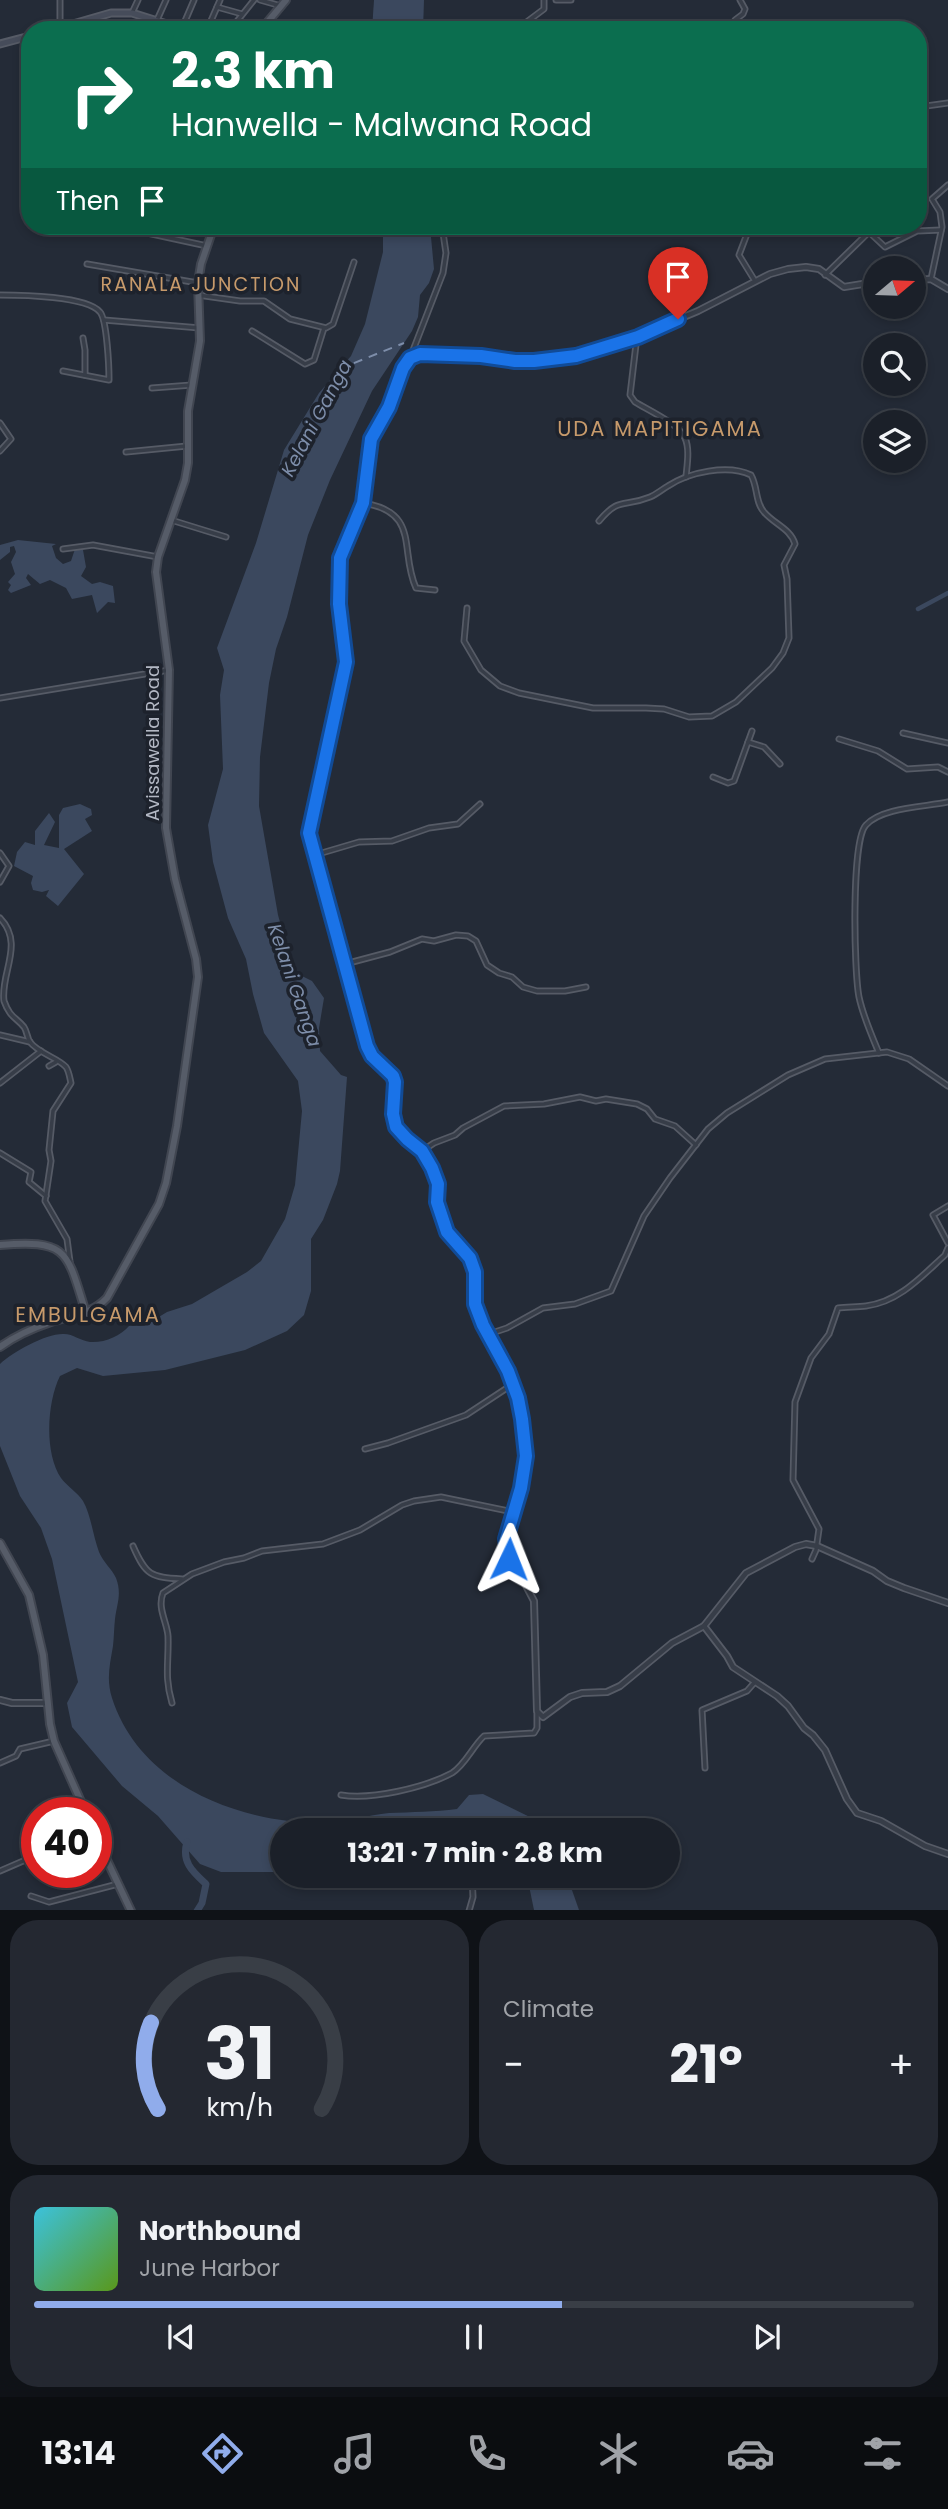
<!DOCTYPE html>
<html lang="en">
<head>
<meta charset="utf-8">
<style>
  :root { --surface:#1b2029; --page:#242831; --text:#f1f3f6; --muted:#a0a3a8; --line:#393e46; --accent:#90aceb }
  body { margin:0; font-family:Poppins,sans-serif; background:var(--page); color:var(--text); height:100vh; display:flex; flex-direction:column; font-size:26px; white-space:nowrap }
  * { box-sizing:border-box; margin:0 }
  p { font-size:23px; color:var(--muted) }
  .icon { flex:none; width:38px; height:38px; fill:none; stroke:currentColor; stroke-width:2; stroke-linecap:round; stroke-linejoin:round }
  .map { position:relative; height:1910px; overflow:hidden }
  .drawer { display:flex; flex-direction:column; gap:10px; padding:10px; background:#0f1217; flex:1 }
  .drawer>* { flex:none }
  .banner { position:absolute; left:21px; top:21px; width:906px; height:214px; border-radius:28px; box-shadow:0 4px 10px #0003,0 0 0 2px var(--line); background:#0b6e4f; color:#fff; overflow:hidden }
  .needle { width:46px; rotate:71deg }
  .controls { position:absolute; left:863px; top:256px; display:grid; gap:14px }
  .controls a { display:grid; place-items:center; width:63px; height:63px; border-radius:50%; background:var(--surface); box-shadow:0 4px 10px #0003,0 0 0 2px var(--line); font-size:35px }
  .speed { position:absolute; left:21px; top:1797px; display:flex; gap:14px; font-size:35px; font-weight:700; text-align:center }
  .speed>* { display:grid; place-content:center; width:91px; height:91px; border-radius:50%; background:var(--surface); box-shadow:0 4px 10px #0003,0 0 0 2px var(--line); line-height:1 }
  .speed .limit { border:10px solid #d22; background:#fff; color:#111 }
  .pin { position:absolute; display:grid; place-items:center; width:60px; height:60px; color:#fff; margin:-72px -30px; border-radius:50% 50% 50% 0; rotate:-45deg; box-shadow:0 0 7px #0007 }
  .pin .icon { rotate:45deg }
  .me { position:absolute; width:77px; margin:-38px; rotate:2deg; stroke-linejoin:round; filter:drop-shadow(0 0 5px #0008) }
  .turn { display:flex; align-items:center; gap:24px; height:147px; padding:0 35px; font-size:32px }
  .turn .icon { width:91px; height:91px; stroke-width:2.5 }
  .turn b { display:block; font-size:49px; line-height:60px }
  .then { display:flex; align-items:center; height:66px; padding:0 35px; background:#0003; gap:14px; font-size:26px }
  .big { font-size:52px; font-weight:700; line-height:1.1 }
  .drawer .tile { flex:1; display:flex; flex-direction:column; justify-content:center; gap:10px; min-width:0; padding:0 24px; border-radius:28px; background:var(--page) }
  .drawer .dial { align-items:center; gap:0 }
  .dial svg { height:182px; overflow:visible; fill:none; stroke:var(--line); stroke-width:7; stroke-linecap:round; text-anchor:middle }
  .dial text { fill:var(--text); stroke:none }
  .song { display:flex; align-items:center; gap:21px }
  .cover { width:84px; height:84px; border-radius:10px; background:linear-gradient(135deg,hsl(190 70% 55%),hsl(90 70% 35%)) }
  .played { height:7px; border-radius:4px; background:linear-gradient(90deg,var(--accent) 60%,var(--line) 60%) }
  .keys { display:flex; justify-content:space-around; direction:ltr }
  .heat { display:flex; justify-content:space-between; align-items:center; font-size:38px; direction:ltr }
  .drawer .tiles { flex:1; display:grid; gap:10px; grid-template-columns:1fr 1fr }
  .tile:last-child { grid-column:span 2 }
  .trip { position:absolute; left:270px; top:1818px; width:410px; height:70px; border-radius:35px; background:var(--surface); box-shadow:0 4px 10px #0003,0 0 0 2px var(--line); font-weight:700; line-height:70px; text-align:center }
  .menu { display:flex; height:112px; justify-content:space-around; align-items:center; background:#0b0d10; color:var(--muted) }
  .menu .icon { width:49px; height:49px }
  .menu .active { color:var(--accent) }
  .menu b { font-size:32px; color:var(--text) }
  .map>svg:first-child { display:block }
  .water { fill:#3b485e }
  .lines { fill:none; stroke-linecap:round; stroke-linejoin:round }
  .canal { stroke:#3b485e; stroke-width:4.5 }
  .river { stroke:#3b485e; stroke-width:7 }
  .ferry { stroke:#7d8da9; stroke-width:2; stroke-dasharray:9 7; stroke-linecap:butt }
  .minor-casing { stroke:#565b66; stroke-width:7 }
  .tertiary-casing { stroke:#565b66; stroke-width:8 }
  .secondary-casing { stroke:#565b66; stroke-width:9 }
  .primary-casing { stroke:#414651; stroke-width:10 }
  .minor { stroke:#373d48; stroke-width:3.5 }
  .tertiary { stroke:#373d48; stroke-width:4.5 }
  .secondary { stroke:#464c5a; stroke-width:5 }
  .primary { stroke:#565c68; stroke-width:6 }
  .route-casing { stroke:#114b97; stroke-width:18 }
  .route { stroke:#1a73e8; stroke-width:12 }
  .labels { text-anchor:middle; stroke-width:7; stroke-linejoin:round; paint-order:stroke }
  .street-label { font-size:18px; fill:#b3b8c4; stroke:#1d222c }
  .neighbourhood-label { font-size:19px; letter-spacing:2px; fill:#c79a6b; stroke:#1d222c }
  .water-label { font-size:19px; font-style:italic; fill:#7d8da9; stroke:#1d222c }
  .quarter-label { font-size:21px; letter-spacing:2px; fill:#c79a6b; stroke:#1d222c }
</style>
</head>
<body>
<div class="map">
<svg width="948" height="1911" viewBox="0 0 948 1911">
  <rect width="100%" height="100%" fill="#242b37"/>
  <g class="water">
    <polygon points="374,0 424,0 423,30 372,30"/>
    <path d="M383,226H421L423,231L431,237L434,269L429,283L420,295L418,317L412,331L372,391L330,480L308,535L287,617L276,649L269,683L260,757L259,806L278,915L294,972L312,981L324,998L319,1028L320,1051L341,1075L347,1077L340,1171L337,1184L323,1220L311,1239V1291L304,1315L287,1331L245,1350L165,1370L103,1376L77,1368L60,1376C47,1402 44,1453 61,1478C67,1486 77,1492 83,1501C91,1515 93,1536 99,1552C103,1562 112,1569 116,1578C122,1594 117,1603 115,1619C114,1628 114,1637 113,1646C110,1664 106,1679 112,1698C140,1786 241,1824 326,1823C347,1822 368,1815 389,1813C412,1812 435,1812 457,1809L469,1795L483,1794L544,1824L547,1830H282V1872H221L200,1864L158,1816L122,1786L72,1727L67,1703L78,1682L52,1559L41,1528L20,1496L0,1446V1364C12,1352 47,1333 64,1334C73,1334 81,1341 90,1342C105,1343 120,1336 129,1326H144L167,1312L192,1304L247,1272L261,1261L285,1219L295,1185L302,1111L298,1081L264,1033L253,994L246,959L228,918L213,862L208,825L223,769L220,695L224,670L217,648L256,543L284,450L319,393L351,356L365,324L383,252Z"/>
    <polygon points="18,540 56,544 52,546 56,558 63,564 71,561 75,549 83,550 86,567 81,576 92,584 100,582 113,586 115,603 108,602 97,613 92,595 72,599 66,588 50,580 40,584 28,574 26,578 31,585 11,593 8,590 11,585 8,582 15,574 11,562 16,552 14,546 10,547 10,552 0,560 0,545"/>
    <polygon points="80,804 91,809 92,815 85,819 92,831 64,849 84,874 58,906 46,896 49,890 42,892 33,890 31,883 33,876 14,866 17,852 25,842 35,845 35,831 49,813 55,822 44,845 59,848 59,815 63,808"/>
    <polygon points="527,1876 567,1876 579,1910 534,1910"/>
  </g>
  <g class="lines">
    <polyline class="canal" points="918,609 948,593"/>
    <path class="river" d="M187,1842C181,1862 193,1872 206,1884L202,1903L197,1911"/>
    <polyline class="ferry" points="339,369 404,343"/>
    <defs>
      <g id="minor">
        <polyline points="260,0 281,6"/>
        <polyline points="556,0 571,0"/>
        <polyline points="217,7 242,14"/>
        <polyline points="132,13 138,0"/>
        <polyline points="157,20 166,0"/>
        <polyline points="60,28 60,0"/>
        <polyline points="182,28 194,0"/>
        <polyline points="207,30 220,0"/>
        <polyline points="230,30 254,0"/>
        <polyline points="524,30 528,21 544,9 544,0"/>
        <polyline points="738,30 735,20 743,14 745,9 740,0"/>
        <polyline points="919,107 948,103"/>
        <polyline points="115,226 207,246"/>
        <polyline points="746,226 747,234 739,255 755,281"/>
        <polyline points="442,232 449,226"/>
        <polyline points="87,264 198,283"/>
        <polyline points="825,275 869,232 885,247 917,231 941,230"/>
        <polyline points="931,279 942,227 940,212 932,199 948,185"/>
        <path d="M0,295C21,295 87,296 100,312C107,320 109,367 109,380L63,371"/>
        <polyline points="198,295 240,301 264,301 290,319 326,328 333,324 354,262"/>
        <polyline points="104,320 200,328"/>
        <polyline points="252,331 305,364 314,360 324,328"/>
        <path d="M637,336L630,395L635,402C648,410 679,424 685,438C690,449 687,465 686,477"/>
        <polyline points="83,338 85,350 85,375"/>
        <polyline points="410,358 443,273 446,253 442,226"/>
        <polyline points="152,388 192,385"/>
        <polyline points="0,423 11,439 0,451"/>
        <polyline points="126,452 187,446"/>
        <path d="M363,503C421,512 399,551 416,588L435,590"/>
        <polyline points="171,520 226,537"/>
        <polyline points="63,549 93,545 158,557"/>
        <path d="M467,608L464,641L481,670L500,686L519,693L593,708H646L664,709L689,717L712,716L736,702L772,668L783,653L789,638L787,579L784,565L795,544C791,529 774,524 764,512C755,502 758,487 751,475C728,464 689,472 668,486C661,490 657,494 650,497C623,508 620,496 599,521"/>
        <polyline points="0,698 169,670"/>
        <polyline points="903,733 948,743"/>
        <polyline points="839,739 878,751 907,769 938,767 948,772"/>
        <polyline points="748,742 764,747 780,764"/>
        <polyline points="713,777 728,783 734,781 752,731"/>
        <polyline points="0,853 9,866 0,882"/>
        <polyline points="315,855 359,842 392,841 429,828 458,824 480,804"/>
        <path d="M0,918C25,944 0,973 4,1001C10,1018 16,1017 24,1027C27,1031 27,1038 30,1042C38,1053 58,1058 66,1067C69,1071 70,1079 71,1083L53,1111L49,1150L51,1161L45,1201L67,1239L70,1262"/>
        <polyline points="345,964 390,952 422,939 434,941 456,935 468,936 476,941 487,965 499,973 512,977 523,987 537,991 565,991 586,987"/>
        <polyline points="0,1035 30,1042"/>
        <path d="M879,1053C871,1034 863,1016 859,997C854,972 851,840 866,825C882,807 926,807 948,802"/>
        <polyline points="49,1066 56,1062"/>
        <polyline points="0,1083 41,1051"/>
        <polyline points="422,1151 434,1143 455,1135 463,1128 504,1106 544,1104 580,1097 596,1101 606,1099 637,1104 647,1109 655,1119 675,1126 696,1145"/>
        <polyline points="0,1153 31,1172 29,1182 46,1196"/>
        <polyline points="948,1206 933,1215 948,1243"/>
        <polyline points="489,1334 507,1328 543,1308 575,1304 611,1291 644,1216 670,1178 708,1129 727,1113 788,1075 825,1059 887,1052 909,1059 948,1086"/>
        <polyline points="365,1449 388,1443 466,1415 513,1384"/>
        <path d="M133,1546C146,1576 151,1577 182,1579"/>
        <path d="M812,1559L816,1550L819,1529L793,1480L795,1402L811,1358L829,1334L838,1308C847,1307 857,1307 866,1306C899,1302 922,1276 945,1255L948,1248"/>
        <path d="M172,1703C164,1676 169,1662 168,1636C167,1622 157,1608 163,1593L192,1574L224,1562L244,1558L262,1551L323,1544L360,1530L402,1505L414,1501L441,1497L513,1512"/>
        <polyline points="0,1763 16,1756 20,1749 54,1741"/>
        <polyline points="705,1768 702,1710 747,1691 754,1683"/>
        <path d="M341,1795C371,1800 424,1788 452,1773C465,1765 473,1746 484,1736L534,1733L537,1728V1711"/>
        <polyline points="0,1871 37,1855"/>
        <polyline points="31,1896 49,1902 118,1884"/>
        <polyline points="469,1911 473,1897 472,1876"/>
      </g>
      <g id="tertiary">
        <polyline points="914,280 931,279 948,289"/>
        <polyline points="875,282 844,287 819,269 806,267 788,269 770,274 698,311 638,336 576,356 534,361 515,361 481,356 420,354 410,358 403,367 389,407 371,439 363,503 340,558 339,604 346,662 309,833 367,1046 372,1056 393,1076 395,1082 393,1114 396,1127 407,1139 422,1151 432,1168 438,1184 437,1202 447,1232 469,1258 475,1272 475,1304 483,1325 508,1371 518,1398 522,1419 524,1472 506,1539 508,1559 524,1582 534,1601 537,1711 543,1717 570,1697 582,1693 607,1692 620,1686 672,1643 704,1626 746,1573 795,1547 806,1544 817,1546 873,1571 887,1581 904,1588 948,1603"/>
        <polyline points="704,1626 727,1656 733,1667 777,1696 788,1706 804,1728 813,1735 825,1750 847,1799 857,1813 881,1821 925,1846 948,1854"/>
        <polyline points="0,1700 12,1703 47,1703"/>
      </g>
      <g id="secondary">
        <polyline points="52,30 111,13 132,13 186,30"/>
        <polyline points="0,44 30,36"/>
      </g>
      <g id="primary">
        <polyline points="261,30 286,0"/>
        <path d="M0,1245C69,1239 67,1252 86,1313"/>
        <path d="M0,1347C15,1336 33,1328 51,1322C71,1316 92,1314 107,1298L159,1204L166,1183L177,1126L198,977L196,959L175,879L166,828L169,670L156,572L158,557L185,480L188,463V411L200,341L198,283L201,264L214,226"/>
        <polyline points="0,1543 29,1595 43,1655 50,1724 54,1741 86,1813"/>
        <polyline points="96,1837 131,1911"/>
      </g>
    </defs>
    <use href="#minor" class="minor-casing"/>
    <use href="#tertiary" class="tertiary-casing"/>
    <use href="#secondary" class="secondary-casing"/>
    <use href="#primary" class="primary-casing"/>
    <use href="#minor" class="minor"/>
    <use href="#tertiary" class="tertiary"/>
    <use href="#secondary" class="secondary"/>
    <use href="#primary" class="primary"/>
  </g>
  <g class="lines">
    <defs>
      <polyline id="route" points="509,1559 506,1539 521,1488 526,1456 522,1419 518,1398 508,1371 483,1325 475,1304 475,1272 470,1258 447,1232 437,1202 438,1184 432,1168 422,1151 407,1139 396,1127 393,1114 395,1082 393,1076 372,1056 367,1046 309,833 346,662 339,604 340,558 363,503 371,439 389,407 403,368 410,358 420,354 481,356 515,361 534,361 576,356 638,337 678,319"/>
    </defs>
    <use href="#route" class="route-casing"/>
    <use href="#route" class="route"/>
  </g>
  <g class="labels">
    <g class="street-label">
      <text transform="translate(153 743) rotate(-90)" y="6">Avissawella Road</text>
    </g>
    <g class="neighbourhood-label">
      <text x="201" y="291">RANALA JUNCTION</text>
    </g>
    <g class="water-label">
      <text transform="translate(316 418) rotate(-62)" y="7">Kelani Ganga</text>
      <text transform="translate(295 985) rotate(71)" y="7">Kelani Ganga</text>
    </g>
    <g class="quarter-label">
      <text x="660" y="436">UDA MAPITIGAMA</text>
      <text x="88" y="1322">EMBULGAMA</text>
    </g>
  </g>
</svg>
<div class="controls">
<a><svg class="needle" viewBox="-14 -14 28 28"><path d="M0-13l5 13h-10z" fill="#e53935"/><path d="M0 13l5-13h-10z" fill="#a0a3a8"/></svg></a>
<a><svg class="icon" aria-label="search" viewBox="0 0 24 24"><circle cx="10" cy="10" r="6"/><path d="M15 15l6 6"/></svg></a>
<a><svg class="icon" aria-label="layers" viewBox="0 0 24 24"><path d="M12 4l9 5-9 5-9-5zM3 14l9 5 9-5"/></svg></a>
</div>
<div class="speed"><div class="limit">40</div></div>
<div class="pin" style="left:678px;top:319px;background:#d93025"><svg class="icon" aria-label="arrive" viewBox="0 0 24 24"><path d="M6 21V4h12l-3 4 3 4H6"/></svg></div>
<svg class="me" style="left:509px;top:1559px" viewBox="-20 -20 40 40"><path d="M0-17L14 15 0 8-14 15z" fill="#1a73e8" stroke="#fff" stroke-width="4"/></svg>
<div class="trip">13:21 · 7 min · 2.8 km</div>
<div class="banner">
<div class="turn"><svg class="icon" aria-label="right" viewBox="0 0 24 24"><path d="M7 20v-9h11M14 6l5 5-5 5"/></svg><div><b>2.3 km</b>Hanwella - Malwana Road</div></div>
<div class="then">Then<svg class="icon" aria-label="arrive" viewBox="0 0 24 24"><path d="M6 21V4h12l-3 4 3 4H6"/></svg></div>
</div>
</div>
<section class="drawer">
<div class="tiles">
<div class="tile dial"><svg viewBox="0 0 100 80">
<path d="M14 69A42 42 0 1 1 86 69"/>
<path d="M14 69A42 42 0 0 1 11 31" stroke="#90aceb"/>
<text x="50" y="56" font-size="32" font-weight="700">31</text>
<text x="50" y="72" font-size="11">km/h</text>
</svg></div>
<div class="tile"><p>Climate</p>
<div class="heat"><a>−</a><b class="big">21°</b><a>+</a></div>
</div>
<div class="tile">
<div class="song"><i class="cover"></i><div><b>Northbound</b><p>June Harbor</p></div></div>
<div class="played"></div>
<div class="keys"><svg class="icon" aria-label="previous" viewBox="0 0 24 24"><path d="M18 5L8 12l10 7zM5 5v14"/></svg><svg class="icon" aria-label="pause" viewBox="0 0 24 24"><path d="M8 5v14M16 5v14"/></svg><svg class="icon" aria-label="next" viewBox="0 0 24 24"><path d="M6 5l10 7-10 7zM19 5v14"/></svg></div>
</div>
</div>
</section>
<nav class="menu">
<b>13:14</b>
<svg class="icon active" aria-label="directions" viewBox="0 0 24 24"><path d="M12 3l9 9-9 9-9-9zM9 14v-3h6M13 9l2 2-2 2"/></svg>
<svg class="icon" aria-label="music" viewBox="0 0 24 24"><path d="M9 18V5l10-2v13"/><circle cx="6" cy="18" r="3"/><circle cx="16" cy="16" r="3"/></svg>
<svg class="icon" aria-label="phone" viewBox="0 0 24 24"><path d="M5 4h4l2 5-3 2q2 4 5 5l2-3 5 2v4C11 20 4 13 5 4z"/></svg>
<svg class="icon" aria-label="climate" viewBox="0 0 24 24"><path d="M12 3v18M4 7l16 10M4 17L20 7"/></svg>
<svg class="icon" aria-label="car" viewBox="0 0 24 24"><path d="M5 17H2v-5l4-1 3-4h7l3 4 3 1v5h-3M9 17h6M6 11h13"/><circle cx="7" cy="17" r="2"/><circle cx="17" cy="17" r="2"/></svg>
<svg class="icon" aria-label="filters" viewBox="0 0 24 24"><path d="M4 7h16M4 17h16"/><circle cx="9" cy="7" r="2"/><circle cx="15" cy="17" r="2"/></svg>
</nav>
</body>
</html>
